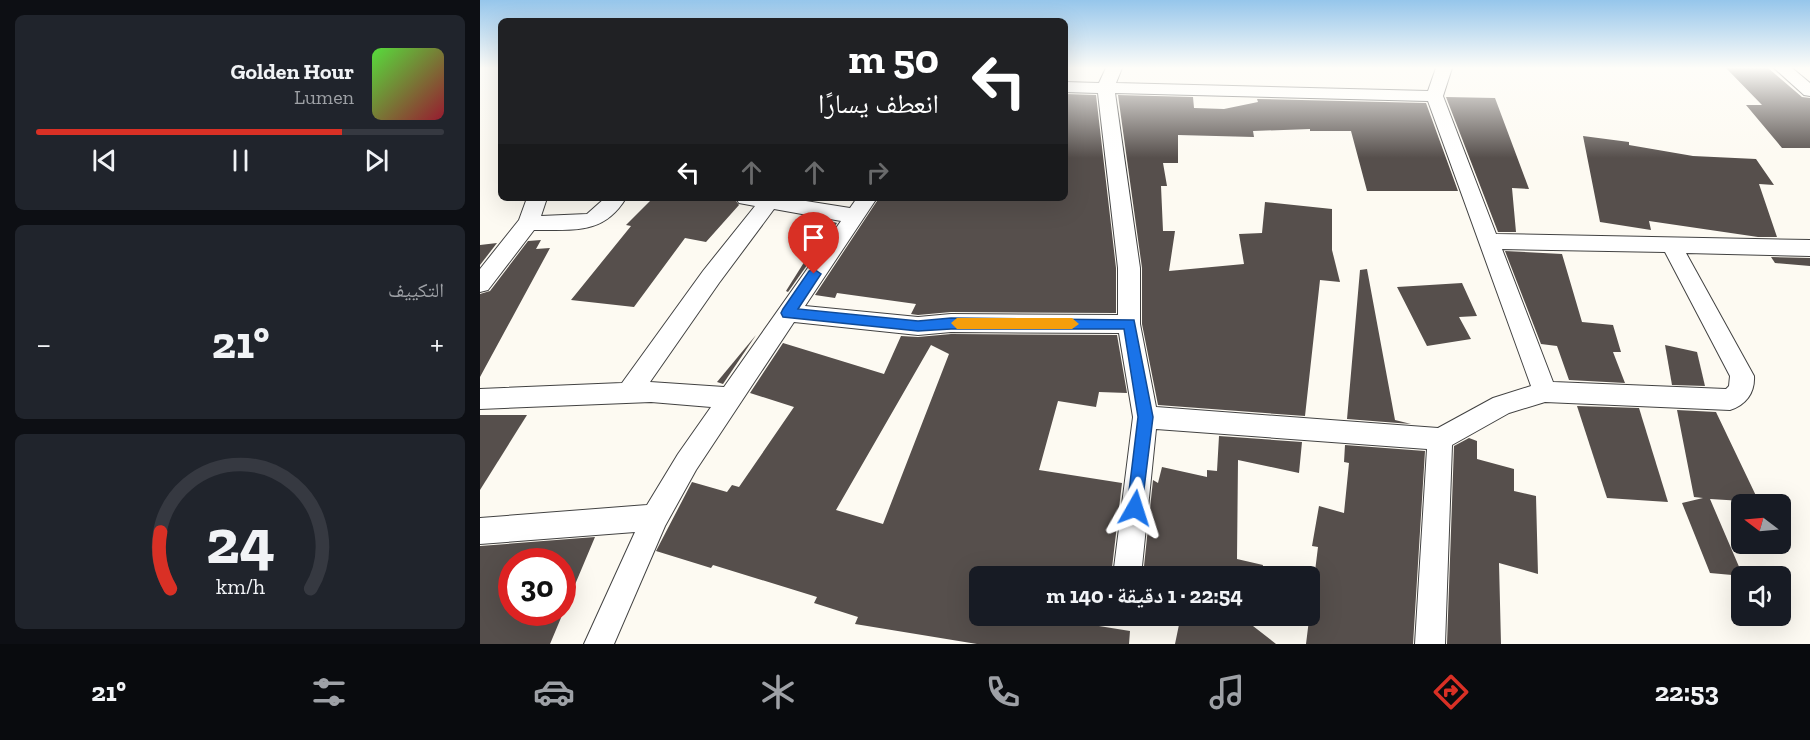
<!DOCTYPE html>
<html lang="ar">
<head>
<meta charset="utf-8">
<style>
  :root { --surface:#171b24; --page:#20242c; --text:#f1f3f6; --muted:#9ea1a6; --line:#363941; --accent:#d93025 }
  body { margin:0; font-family:"Zilla Slab","Noto Naskh Arabic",serif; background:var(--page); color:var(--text); direction:rtl; height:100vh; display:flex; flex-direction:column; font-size:22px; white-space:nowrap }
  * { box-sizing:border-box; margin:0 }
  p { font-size:20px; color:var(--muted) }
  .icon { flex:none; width:33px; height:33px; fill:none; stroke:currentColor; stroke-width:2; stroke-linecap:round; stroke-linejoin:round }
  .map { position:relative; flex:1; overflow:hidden; direction:ltr }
  .side { display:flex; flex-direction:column; gap:15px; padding:15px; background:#0d0f14; width:480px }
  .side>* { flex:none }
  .top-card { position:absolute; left:18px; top:18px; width:570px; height:183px; border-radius:9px; box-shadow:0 6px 24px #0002; direction:rtl; background:#202124; color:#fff; overflow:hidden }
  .needle { width:39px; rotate:286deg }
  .buttons { position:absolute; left:1251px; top:494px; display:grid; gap:12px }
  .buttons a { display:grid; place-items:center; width:60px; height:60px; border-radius:9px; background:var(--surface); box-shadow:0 6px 24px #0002; font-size:30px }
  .speed { position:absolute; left:18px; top:548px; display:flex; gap:12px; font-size:30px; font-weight:700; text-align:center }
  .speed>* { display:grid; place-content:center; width:78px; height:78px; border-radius:50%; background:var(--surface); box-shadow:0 6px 24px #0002; line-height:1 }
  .speed .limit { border:9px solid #d22; background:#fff; color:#111 }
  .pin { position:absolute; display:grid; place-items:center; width:51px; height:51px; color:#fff; margin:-62px -26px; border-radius:50% 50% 50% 0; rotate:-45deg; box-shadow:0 0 6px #0007 }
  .pin .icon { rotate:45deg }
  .me { position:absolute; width:66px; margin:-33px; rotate:6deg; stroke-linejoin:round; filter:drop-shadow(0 0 4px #0008) }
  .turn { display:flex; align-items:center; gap:21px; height:126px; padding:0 30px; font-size:27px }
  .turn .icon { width:78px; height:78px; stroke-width:2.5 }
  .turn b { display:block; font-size:42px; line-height:51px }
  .lanes { display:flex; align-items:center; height:57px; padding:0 30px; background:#0003; justify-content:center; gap:30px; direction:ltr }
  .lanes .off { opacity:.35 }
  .big { font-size:45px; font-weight:700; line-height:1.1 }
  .side .card { flex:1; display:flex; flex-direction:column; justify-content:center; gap:9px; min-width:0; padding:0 21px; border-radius:9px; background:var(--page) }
  .side .dial { align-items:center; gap:0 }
  .dial svg { height:156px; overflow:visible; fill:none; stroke:var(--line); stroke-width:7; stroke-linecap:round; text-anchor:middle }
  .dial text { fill:var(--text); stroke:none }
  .song { display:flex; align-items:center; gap:18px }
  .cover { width:72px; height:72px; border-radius:9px; background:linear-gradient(135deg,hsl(110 70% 55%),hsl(350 70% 35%)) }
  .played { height:6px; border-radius:3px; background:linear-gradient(90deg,var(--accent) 75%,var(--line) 75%) }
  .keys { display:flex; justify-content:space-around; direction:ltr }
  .heat { display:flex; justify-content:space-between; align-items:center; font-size:33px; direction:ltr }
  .trip { position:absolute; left:489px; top:566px; width:351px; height:60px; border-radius:9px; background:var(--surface); box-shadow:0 6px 24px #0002; font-weight:700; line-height:60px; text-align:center; direction:rtl }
  .tabs { display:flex; height:96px; justify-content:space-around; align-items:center; background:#090b0e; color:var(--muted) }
  .tabs .icon { width:42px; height:42px }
  .tabs .selected { color:var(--accent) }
  .tabs b { font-size:27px; color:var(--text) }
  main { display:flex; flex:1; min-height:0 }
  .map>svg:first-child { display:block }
  .building { fill:#564f4c; fill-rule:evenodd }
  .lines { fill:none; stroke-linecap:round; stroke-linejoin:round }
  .street-casing { stroke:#424242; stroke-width:2 }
  .street { fill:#fff; fill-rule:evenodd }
  .route { fill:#1a73e8; stroke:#114b97; stroke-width:1.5 }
  .slow { fill:#f59e0b }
</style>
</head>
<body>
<main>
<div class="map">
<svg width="1330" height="644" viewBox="0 0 1330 644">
  <rect width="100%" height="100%" fill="#fdfaf2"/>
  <g class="building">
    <polygon points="1246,68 1288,68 1322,97 1330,98 1330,148 1302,148 1266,105 1282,105"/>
    <polygon points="585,94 616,95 636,268 636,313 471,312 438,315 431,314 436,304 357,293 355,298 335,295 399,198 585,198"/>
    <polygon points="638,95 713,97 714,108 744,109 778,102 777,99 946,103 978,191 887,191 871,131 830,131 830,129 773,131 774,137 698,135 698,163 683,163 687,186 681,186 683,231 695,231 689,271 764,264 759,234 782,233 785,202 852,209 852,250 860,282 840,280 825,416 678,405 662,324 662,268"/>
    <polygon points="966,97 1015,98 1049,189 1032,188 1036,232 1018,232"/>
    <polygon points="1103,136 1149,142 1149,145 1213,156 1276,159 1294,185 1279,184 1297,237 1278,237 1169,221 1171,230 1120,222"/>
    <polygon points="173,198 254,198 259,205 226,242 205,238 154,307 91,300 151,226 146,225"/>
    <polygon points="350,221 357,223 308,292 306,291"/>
    <polygon points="61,240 56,249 70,248 0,377 0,294 10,291 48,241"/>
    <polygon points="17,243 0,265 0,245"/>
    <polygon points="1025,251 1082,254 1102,322 1133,325 1141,352 1133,352 1145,383 1089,380 1077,346 1061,344"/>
    <polygon points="1291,257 1330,258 1330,266 1295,263"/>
    <polygon points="887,269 915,420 931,424 867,419 880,270"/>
    <polygon points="982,283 997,316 979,317 991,339 947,346 917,287"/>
    <path d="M471,334L637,335L647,393L619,392L616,407L578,401L559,470L642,483L631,576H500V615H595L594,622L650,631L649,644H497L375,624L378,617L334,603L337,597L233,565L231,568L176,551L212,482L247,492L252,485L259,487L314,407L270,393L303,343L404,374L421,336L438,337ZM451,345L469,354L403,524L356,510Z"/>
    <polygon points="276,335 243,384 237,382"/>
    <polygon points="1185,345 1217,352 1225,386 1192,385"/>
    <polygon points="1097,406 1159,408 1188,502 1127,498"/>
    <polygon points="1197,410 1236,412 1279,502 1230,499 1263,576 1230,573 1202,503 1223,498 1214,497"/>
    <polygon points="0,415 47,415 0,490"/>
    <polygon points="739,436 822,442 819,473 758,460 757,559 783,565 781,576 663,576 673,480 678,483 682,467 727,477 727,470 737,471"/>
    <polygon points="989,438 997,441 997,459 1034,469 1034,491 1056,496 1058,574 1019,563 1021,644 967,644 974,446"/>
    <polygon points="865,445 945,451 933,644 826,644 838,547 832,546 839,506 864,513 869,463 864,462"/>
    <path d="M115,537L70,644H0V546ZM32,561H82V612H32Z"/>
    <polygon points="701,615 775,615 773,626 796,644 695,644"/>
  </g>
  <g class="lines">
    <defs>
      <g id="street">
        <path d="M626,68H642L636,83L948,91L956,68H972L963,96L1016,234L1330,240V256L1206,253L1274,376C1275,393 1266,405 1250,410L1065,402L1029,413L972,445L965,644H935L947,449L676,429L661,576H633L653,417L639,333L471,332L438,335L314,322L216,470L185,526L134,644H104L155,532L0,544V518L167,505L198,454L231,407L171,402L0,409V389L142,383L223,271L275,206L259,203L256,198H307L370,208L377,198H397L325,306L438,317L471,314L638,315V268L618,93L585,92V82L619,83ZM635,93L948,101L1051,386L1013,398L958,428L676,407L660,324V268ZM294,209L361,221L244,387L170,382L239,283ZM1022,249L1185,252L1250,376L1249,386L1246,389L1073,382Z"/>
        <polygon points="1294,68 1312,68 1330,83 1330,96 1324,95"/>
        <path d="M47,198H67L61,216L107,214L125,198H146C123,236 92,229 54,230L8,290L0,292V269L39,220Z"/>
      </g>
    </defs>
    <use href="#street" class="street-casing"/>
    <use href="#street" class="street"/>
  </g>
  <linearGradient id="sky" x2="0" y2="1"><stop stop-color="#96c6eb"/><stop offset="0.43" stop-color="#fefdf9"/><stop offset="1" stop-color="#fefdf9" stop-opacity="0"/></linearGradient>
  <rect width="1330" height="158" fill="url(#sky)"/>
  <polygon class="route" points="334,269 341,274 318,309 438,321 471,318 654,320 673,417 661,513 655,516 649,513 647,508 658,417 644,329 471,329 438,331 303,317 301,313 303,309 329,271"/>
  <polygon class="slow" points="477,318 592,318 599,324 592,329 477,329 471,323"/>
</svg>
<div class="buttons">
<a><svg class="needle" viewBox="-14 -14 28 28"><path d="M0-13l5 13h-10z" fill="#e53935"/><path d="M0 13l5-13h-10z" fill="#9ea1a6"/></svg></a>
<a><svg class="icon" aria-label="sound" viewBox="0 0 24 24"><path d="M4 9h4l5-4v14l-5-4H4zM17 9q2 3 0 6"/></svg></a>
</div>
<div class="speed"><div class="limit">30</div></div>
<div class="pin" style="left:334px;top:274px;background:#d93025"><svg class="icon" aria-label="arrive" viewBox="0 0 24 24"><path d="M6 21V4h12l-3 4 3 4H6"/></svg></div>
<svg class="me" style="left:655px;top:508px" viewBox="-20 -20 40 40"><path d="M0-17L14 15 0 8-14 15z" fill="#1a73e8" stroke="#fff" stroke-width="4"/></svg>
<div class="trip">22:54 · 1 دقيقة · 140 m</div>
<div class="top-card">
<div class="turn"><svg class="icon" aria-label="left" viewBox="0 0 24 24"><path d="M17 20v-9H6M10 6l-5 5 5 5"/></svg><div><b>50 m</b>انعطف يسارًا</div></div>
<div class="lanes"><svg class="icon" aria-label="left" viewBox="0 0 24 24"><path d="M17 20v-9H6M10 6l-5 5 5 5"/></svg><svg class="icon off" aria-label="ahead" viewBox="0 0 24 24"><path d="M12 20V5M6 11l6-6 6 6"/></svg><svg class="icon off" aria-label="ahead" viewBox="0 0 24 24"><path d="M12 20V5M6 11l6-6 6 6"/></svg><svg class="icon off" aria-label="right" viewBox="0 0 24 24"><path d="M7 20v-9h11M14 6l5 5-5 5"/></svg></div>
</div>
</div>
<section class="side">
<div class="card">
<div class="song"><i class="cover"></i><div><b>Golden Hour</b><p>Lumen</p></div></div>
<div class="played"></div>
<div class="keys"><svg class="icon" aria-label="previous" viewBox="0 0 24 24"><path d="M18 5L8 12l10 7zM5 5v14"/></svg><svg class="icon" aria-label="pause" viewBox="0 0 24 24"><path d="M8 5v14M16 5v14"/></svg><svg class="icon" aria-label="next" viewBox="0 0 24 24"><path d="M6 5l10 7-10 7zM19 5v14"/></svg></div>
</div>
<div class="card"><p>التكييف</p>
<div class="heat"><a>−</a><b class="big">21°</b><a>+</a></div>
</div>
<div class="card dial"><svg viewBox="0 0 100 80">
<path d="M14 69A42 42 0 1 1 86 69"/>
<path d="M14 69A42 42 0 0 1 9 40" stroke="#d93025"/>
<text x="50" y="56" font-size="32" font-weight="700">24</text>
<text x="50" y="72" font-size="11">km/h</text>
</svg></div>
</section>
</main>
<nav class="tabs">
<b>22:53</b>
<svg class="icon selected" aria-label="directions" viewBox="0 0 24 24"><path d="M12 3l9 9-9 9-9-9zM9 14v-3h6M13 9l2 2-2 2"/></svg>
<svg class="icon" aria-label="music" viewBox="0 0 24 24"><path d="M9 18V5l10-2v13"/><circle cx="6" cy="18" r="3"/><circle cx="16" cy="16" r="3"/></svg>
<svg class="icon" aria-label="phone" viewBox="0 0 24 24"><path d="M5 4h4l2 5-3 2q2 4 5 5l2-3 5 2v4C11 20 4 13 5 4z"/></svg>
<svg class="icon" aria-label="climate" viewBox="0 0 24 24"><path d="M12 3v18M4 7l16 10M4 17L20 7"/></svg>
<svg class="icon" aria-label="car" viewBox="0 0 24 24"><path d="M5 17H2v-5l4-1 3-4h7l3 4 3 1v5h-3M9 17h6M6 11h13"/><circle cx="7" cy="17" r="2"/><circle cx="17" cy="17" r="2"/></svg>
<svg class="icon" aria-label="filters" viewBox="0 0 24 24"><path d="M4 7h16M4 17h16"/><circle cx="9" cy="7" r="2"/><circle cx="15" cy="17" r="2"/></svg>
<b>21°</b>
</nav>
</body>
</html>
